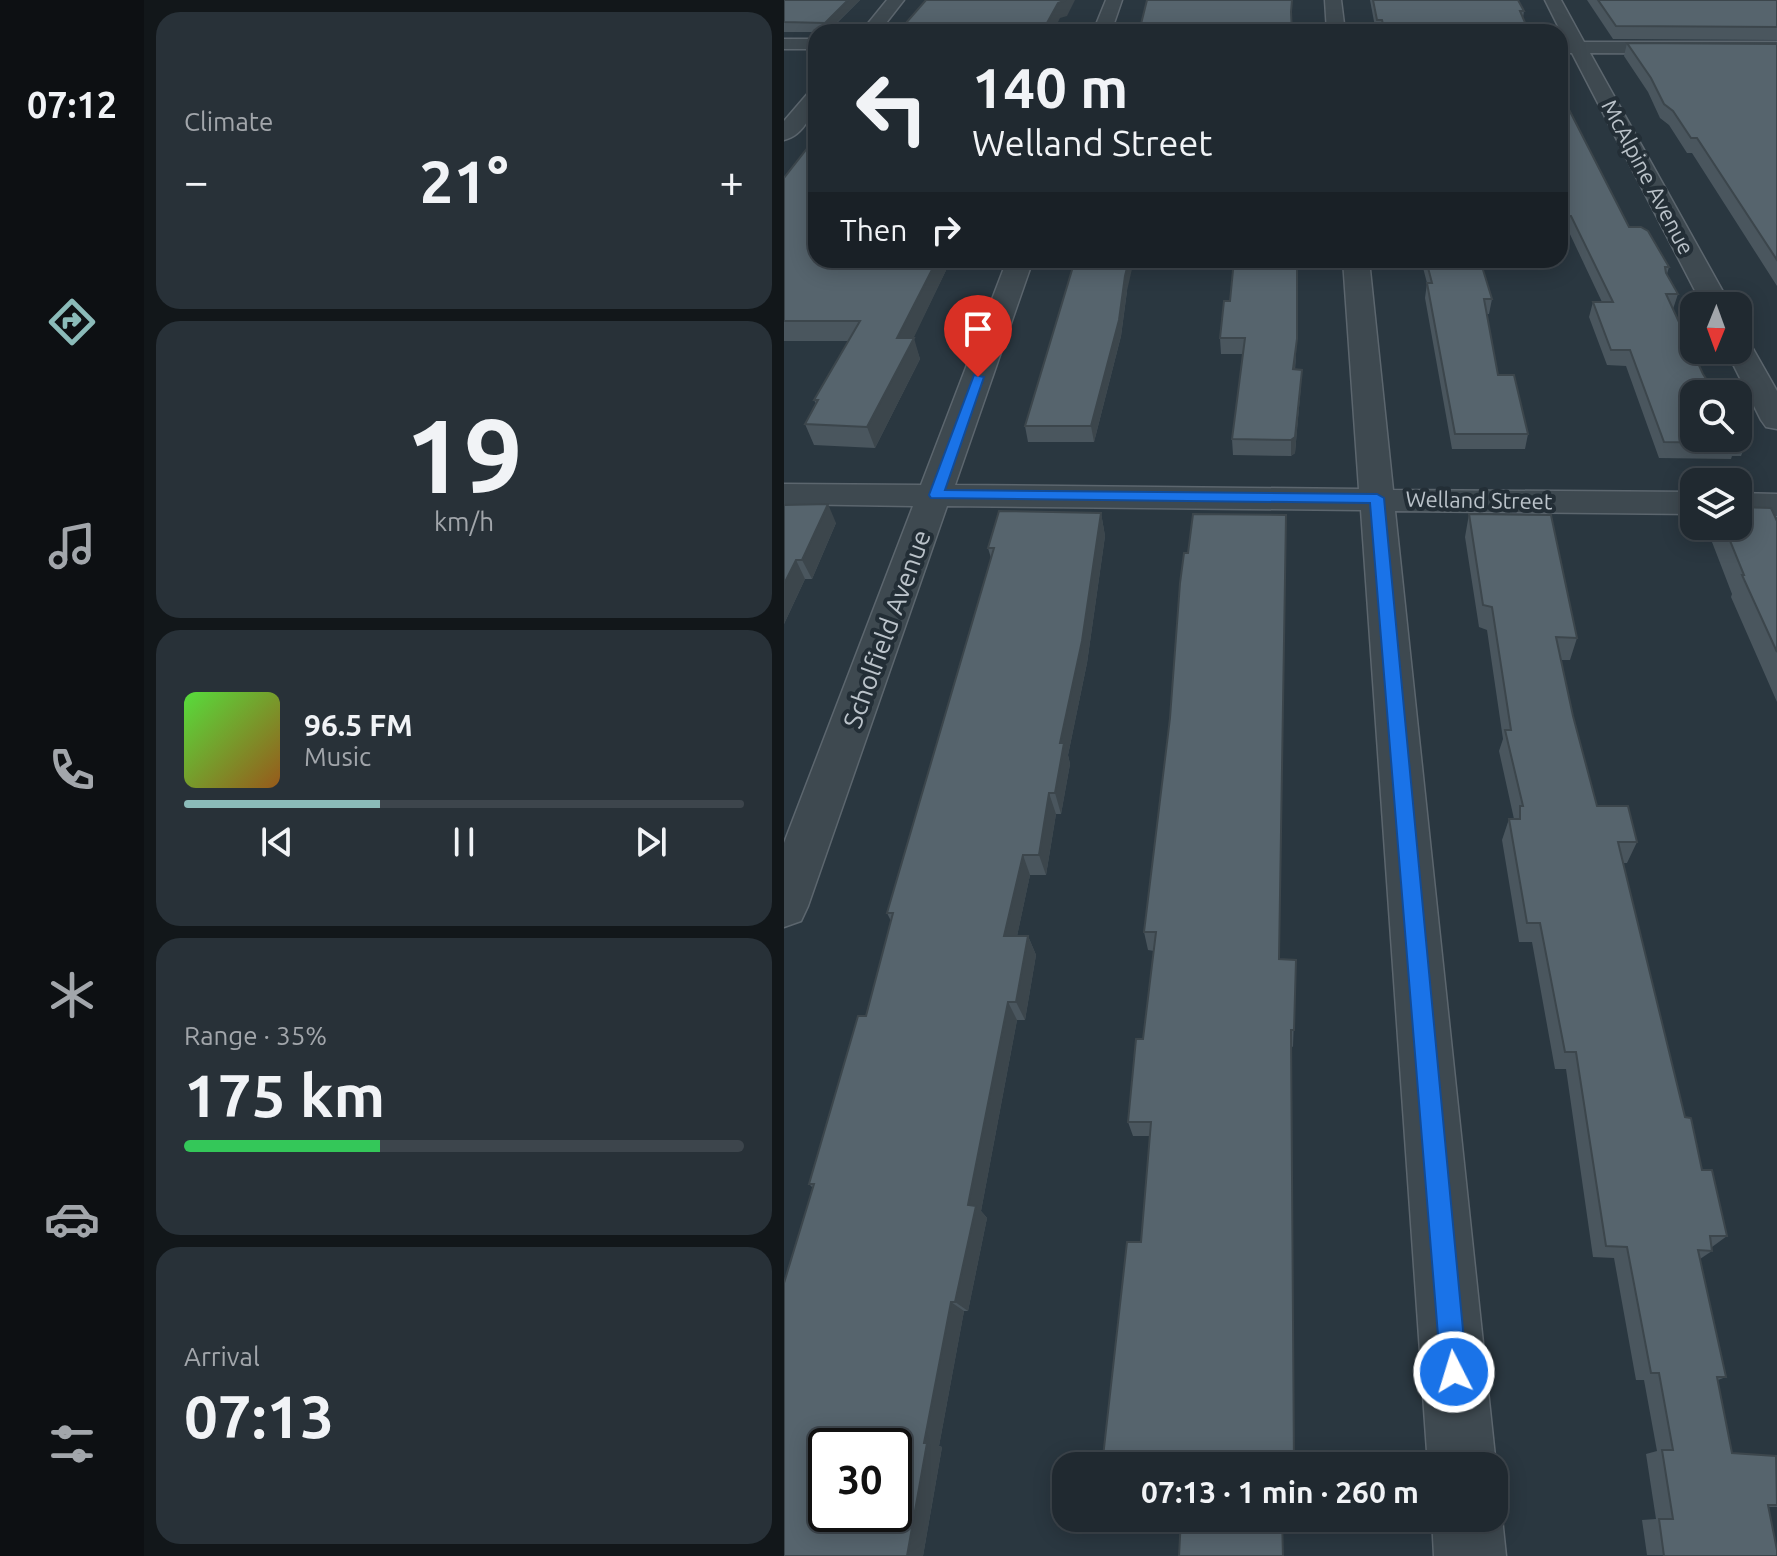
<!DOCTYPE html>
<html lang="en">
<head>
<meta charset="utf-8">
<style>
  :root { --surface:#202930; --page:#283138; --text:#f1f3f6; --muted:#a2a6ab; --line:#3d454c; --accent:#8bbbb9 }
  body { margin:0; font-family:Ubuntu,sans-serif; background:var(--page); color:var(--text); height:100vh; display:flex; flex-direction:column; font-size:30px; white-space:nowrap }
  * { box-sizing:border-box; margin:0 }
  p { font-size:26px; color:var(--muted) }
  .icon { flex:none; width:44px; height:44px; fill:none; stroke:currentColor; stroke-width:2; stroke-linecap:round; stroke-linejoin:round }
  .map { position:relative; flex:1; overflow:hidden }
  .drawer { display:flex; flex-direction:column; gap:12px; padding:12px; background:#12171a; width:640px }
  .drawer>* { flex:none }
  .hud { position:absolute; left:24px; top:24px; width:760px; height:244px; border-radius:24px; box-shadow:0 4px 20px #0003,0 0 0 2px var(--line); background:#202930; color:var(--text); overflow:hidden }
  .needle { width:52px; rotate:181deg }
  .tools { position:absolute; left:896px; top:292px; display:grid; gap:16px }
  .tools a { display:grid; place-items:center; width:72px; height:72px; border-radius:16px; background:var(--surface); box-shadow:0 4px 20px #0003,0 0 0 2px var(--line); font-size:40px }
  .speed { position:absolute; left:24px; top:1428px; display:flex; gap:16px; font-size:40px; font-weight:700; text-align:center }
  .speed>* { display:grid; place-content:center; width:104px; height:104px; border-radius:50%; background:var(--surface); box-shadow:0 4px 20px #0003,0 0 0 2px var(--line); line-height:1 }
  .speed .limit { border:4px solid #111; border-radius:12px; background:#fff; color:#111 }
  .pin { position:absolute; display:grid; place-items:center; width:68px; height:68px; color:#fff; margin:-82px -34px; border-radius:50% 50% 50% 0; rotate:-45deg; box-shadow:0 0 8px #0007 }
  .pin .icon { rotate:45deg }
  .me { position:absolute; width:88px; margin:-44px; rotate:355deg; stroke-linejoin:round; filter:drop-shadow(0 0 6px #0008) }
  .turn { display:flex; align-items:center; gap:28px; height:168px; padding:0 32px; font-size:36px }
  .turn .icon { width:104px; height:104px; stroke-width:2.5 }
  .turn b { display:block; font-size:56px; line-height:68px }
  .then { display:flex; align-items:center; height:76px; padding:0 32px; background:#0003; gap:16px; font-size:30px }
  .big { font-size:60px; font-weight:600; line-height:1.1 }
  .drawer .tile { flex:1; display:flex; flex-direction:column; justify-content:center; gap:12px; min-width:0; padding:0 28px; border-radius:24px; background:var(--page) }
  .drawer .dial { align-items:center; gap:0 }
  .dial b { font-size:104px; line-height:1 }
  .song { display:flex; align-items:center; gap:24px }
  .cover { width:96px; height:96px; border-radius:12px; background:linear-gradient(135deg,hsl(110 70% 55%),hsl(30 70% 35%)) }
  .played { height:8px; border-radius:4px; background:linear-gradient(90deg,var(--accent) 35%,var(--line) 35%) }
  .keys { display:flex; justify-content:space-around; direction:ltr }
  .heat { display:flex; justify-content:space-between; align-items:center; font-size:44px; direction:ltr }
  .charge { height:12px; border-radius:6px; background:linear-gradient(90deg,#34c759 35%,var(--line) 0) }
  .trip { position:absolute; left:268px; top:1452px; width:456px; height:80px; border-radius:24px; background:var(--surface); box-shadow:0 4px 20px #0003,0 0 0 2px var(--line); font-weight:600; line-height:80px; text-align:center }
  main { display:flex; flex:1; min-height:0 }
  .dock { display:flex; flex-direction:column; width:144px; justify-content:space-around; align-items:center; background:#0d1013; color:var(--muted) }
  .dock .icon { width:56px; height:56px }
  .dock .current { color:var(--accent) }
  .dock b { font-size:36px; color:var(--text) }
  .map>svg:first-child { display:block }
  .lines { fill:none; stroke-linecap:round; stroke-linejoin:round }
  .minor-casing { stroke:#5c666e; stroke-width:3 }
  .minor { fill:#3e4950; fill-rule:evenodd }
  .wall { fill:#4a565e }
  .shaded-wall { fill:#3c464c }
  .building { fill:#56646d; stroke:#3c464c; stroke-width:2; fill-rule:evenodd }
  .route { fill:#1a73e8; stroke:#114b97; stroke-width:2 }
  .labels { text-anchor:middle; stroke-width:8; stroke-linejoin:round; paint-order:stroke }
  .far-street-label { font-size:22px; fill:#bbc3ca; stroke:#232e36 }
  .street-label { font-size:26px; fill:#bbc3ca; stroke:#232e36 }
</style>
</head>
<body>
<main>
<nav class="dock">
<b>07:12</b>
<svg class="icon current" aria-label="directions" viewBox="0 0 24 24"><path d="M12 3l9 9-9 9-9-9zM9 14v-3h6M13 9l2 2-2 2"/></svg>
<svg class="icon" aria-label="music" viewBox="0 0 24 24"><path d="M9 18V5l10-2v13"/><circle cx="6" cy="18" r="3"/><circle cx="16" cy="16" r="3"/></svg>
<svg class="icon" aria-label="phone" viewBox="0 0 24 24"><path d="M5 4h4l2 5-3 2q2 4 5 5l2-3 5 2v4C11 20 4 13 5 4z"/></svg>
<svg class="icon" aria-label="climate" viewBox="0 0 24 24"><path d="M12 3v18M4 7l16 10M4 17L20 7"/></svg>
<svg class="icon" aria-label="car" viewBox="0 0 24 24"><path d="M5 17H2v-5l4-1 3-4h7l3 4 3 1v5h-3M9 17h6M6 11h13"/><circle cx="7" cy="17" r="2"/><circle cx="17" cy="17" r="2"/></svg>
<svg class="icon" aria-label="filters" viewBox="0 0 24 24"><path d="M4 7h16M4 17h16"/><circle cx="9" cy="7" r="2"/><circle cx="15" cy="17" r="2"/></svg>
</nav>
<section class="drawer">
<div class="tile"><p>Climate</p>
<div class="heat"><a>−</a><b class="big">21°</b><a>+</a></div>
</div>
<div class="tile dial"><b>19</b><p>km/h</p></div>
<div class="tile">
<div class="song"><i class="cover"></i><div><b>96.5 FM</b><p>Music</p></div></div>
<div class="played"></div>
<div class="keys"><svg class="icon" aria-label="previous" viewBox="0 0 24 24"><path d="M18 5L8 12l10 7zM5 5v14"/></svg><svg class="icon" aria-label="pause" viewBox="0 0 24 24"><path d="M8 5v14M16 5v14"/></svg><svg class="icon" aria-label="next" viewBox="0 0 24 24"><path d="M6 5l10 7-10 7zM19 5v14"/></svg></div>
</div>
<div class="tile"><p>Range · 35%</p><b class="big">175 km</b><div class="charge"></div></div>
<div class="tile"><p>Arrival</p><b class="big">07:13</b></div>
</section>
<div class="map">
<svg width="993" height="1556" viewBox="0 0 993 1556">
  <rect width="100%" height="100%" fill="#2a3740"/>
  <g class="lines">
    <defs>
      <g id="minor">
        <polygon points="103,0 120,0 95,32 77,32"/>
        <polygon points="322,0 338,0 327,32 309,32"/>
        <polygon points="541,0 557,0 561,32 543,32"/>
        <polygon points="761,0 777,0 800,42 993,42 993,54 806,53 947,306 919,306 788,53 776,53 776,41 782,42"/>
        <rect x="0" y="39" width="32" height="10"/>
        <path d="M32,90C32,109 21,135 0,140V121L25,92Z"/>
        <polygon points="223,260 249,260 171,485 575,489 559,260 585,260 609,490 910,492 910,514 611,511 712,1466 710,1471 710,1466 644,1466 577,510 163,506 24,906 17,921 0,927 0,843 129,506 0,504 0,484 137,485"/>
        <polygon points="954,337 964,340 993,391 993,429 982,427 977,420 942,350 954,350"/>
        <polygon points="954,493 993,494 993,516 954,515"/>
        <polygon points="710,1499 718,1518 722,1556 650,1556 648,1518 710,1518"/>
      </g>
    </defs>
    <use href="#minor" class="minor-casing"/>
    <use href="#minor" class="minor"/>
  </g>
  <g class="wall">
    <polygon points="0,0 76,0 44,32 0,32"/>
    <polygon points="586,0 734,0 740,11 739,18 745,32 592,32"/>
    <polygon points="803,0 993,0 993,40 829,39"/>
    <polygon points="843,43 993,44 993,286 908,153 903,153 885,125 876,118 864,92 840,56"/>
    <polygon points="776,92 845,227 885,267 883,274 894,294 889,309 919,374 963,441 957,456 948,456 947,459 875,458 842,366 823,365 805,317 809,302 818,302 784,230 777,230 776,227"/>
    <polygon points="0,178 32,260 167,260 129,338 136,359 91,448 30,445 21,424 32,404 30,400 65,341 0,341"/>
    <polygon points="637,260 696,260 708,299 705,314 702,314 714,375 744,434 741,449 668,449 641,298 643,283"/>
    <polygon points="343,291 337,336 310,442 244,442 241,426"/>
    <polygon points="446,301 512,355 511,370 517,385 511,453 507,456 449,455 448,439 459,354 437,354 436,338"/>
    <polygon points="0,505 52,523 28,579 21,579 0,624"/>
    <polygon points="317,513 321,536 303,663 284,755 286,764 277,814 272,814 262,875 246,875 233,936 244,936 252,955 241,1020 233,1020 197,1211 203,1218 184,1311 180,1311 155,1446 158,1447 139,1556 29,1188 25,1184 82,1016 107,921 103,913 207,558 204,548"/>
    <polygon points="685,514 793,638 786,660 777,660 789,716 813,806 853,842 843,863 839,863 901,1117 918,1170 943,1236 928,1247 928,1251 916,1259 942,1377 934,1380 948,1453 993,1459 993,1507 985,1507 993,1556 863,1555 858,1520 872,1519 862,1454 873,1451 860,1380 852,1380 830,1258 809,1257 782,1069 771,1069 748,942 735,942 718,840 725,819 730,819 715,751 719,739 703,630 695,627 681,537"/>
    <polygon points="993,521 993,702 947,597 948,594 923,529 924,526 954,526"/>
    <polygon points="386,718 496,959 512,960 509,1047 507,1046 357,1242 366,1136 349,1136 344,1122 359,1039 370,951 364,950 360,932"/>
  </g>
  <g class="shaded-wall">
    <polygon points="64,0 76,0 43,32 41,23"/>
    <polygon points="282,0 291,0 283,16 276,18 269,32 258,32 274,3"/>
    <polygon points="153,260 167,260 120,358 130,338 136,359 91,448 83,427 113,338"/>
    <polygon points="345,260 350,260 343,291 337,336 310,442 307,426"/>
    <polygon points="513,339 512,355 509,385 509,369"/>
    <polygon points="518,370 511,453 507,456 507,440"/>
    <polygon points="44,504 52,523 28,579 18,560"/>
    <polygon points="317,513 321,536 303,663 284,755 286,764 277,814 271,793 276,743"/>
    <polygon points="12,560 21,579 0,624 0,584"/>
    <polygon points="265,793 272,814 262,875 255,855"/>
    <polygon points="239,855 246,875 229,955 220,936"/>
    <polygon points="244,936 252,955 241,1020 232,1002"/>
    <polygon points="224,1002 233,1020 197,1211 203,1218 184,1311 171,1302 184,1205"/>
    <polygon points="167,1302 180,1311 155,1446 158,1447 139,1556 123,1556 140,1443"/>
  </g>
  <g class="building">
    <polygon points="0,0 64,0 41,23 0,22"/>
    <polygon points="142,0 282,0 274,3 258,32 114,32"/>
    <polygon points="363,0 508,0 507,12 508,32 355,32"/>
    <polygon points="589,0 734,0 740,11 736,11 745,32 601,32 598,20 593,20"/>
    <polygon points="814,0 993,0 993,27 832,26"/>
    <polygon points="843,43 993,44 993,260 913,138 907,138 889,111 880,104 867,78"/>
    <polygon points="776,92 845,227 857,227 864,231 885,267 881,267 882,273 894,294 882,294 919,374 932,394 910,394 910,438 954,438 954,427 963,441 952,441 953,443 880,442 846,350 827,350 809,302 829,302 787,216 780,216 776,204"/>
    <polygon points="32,137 32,260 153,260 113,338 130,338 83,427 21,424 34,400 30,400 76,321 0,321 0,178"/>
    <polygon points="291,260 345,260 341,276 335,320 307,426 241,426"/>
    <polygon points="450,260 513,260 513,339 509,369 518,370 511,437 507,440 448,439 461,338 436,338 440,301 446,301"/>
    <polygon points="642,260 696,260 708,299 700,299 714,375 730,375 744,434 671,434 643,283 648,283"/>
    <polygon points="44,504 18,560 12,560 0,584 0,505"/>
    <polygon points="954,507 987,508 993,521 993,652 958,575 960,575 940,526 954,526"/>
    <path d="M215,511L317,513L298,641L276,743H280L271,793H265L255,855H239L220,936H244L232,1002H224L184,1205L192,1206L171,1302H167L140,1443H143L123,1556H0V1283L30,1184H25L74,1016H82L109,913H103L210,548H204ZM42,1446H110V1514H42Z"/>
    <polygon points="409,514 502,515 495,959 512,960 510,1030 507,1030 510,1466 318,1466 343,1242 357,1242 367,1122 344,1122 352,1039 359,1039 372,932 360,932 386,718 396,583 400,553 404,553"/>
    <polygon points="685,514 767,515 793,638 772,637 789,716 813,806 844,806 853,842 834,842 901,1117 907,1118 918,1170 928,1170 943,1236 926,1236 928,1251 914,1250 942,1377 933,1377 948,1453 992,1456 993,1505 984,1505 993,1550 993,1556 880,1556 875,1519 889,1519 878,1450 889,1450 875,1373 867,1373 843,1247 822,1246 792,1052 781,1052 756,923 743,923 725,819 736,819 736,806 739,806 721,730 727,730 708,607 699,605"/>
    <polygon points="397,1518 498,1518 499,1556 395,1556"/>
  </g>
  <polygon class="route" points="190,375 200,377 161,490 593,494 600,498 683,1372 679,1382 670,1386 661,1382 657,1372 586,503 147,498 145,495"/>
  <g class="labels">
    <g class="far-street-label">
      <text transform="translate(864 177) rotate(62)" y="8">McAlpine Avenue</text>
      <text transform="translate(695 500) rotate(1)" y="8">Welland Street</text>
    </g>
    <g class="street-label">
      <text transform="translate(103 629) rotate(-70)" y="9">Scholfield Avenue</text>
    </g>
  </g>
</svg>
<div class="tools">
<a><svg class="needle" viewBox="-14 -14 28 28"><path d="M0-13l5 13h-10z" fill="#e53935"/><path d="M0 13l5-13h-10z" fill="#a2a6ab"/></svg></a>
<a><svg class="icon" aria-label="search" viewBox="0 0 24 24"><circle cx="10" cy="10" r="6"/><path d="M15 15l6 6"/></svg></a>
<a><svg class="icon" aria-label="layers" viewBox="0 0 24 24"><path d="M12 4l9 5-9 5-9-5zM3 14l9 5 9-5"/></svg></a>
</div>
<div class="speed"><div class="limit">30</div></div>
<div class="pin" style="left:194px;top:377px;background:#d93025"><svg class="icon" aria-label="arrive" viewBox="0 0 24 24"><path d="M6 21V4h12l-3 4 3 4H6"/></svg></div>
<svg class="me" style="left:670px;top:1372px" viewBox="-20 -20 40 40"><circle r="17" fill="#1a73e8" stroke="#fff" stroke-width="3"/><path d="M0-11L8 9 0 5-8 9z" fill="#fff"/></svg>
<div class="trip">07:13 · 1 min · 260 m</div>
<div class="hud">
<div class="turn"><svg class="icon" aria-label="left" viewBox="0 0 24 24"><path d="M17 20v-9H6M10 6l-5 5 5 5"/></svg><div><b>140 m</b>Welland Street</div></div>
<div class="then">Then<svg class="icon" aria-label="right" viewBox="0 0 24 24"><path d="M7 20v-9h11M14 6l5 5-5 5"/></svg></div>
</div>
</div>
</main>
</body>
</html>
